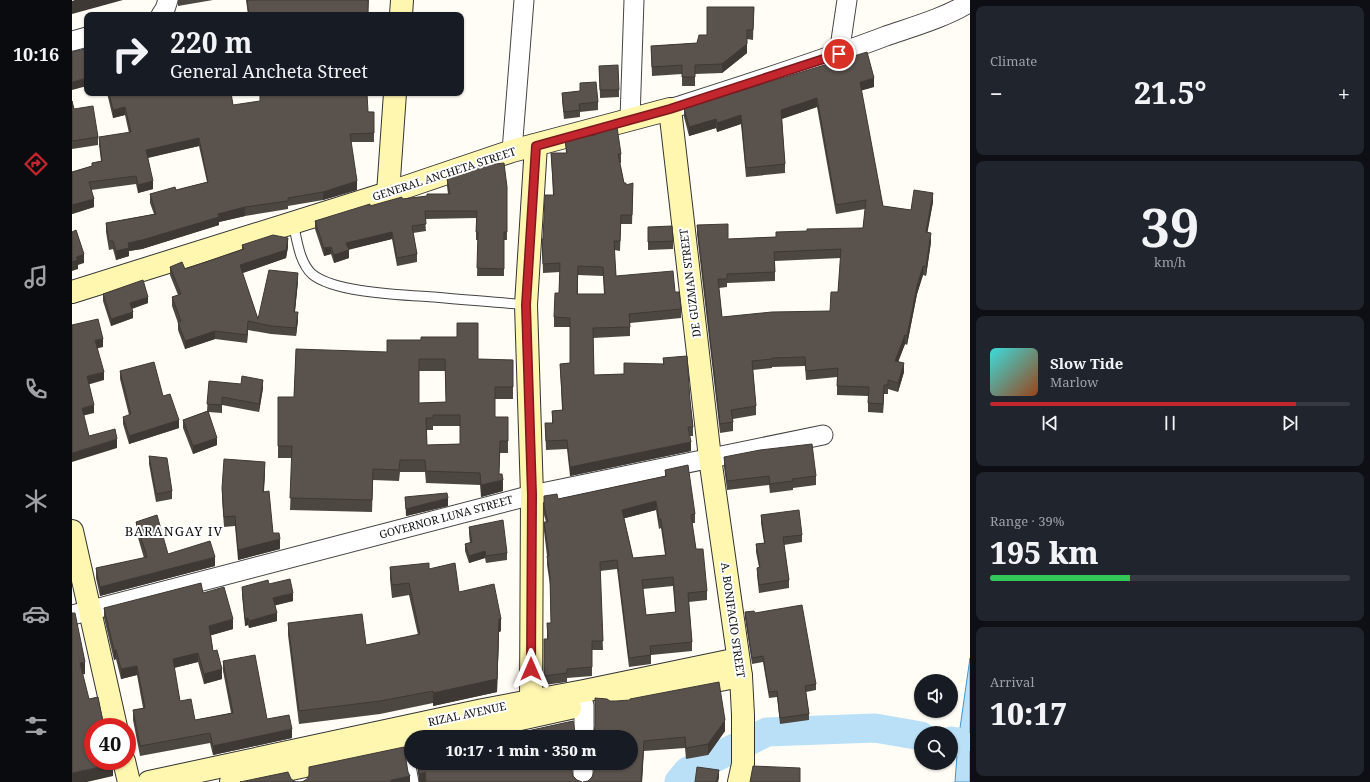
<!DOCTYPE html>
<html lang="en">
<head>
<meta charset="utf-8">
<style>
  :root { --surface:#171b24; --page:#20242c; --text:#f1f3f6; --muted:#9ea1a6; --line:#363941; --accent:#c4262e }
  body { margin:0; font-family:"Noto Serif",serif; background:var(--page); color:var(--text); height:100vh; display:flex; flex-direction:column; font-size:15px; white-space:nowrap }
  * { box-sizing:border-box; margin:0 }
  p { font-size:13px; color:var(--muted) }
  .icon { flex:none; width:22px; height:22px; fill:none; stroke:currentColor; stroke-width:2; stroke-linecap:round; stroke-linejoin:round }
  .map { position:relative; flex:1; overflow:hidden }
  .side { display:flex; flex-direction:column; gap:6px; padding:6px; background:#0d0f14; width:400px }
  .side>* { flex:none }
  .banner { position:absolute; left:12px; top:12px; width:380px; height:84px; border-radius:8px; box-shadow:0 1px 3px #0004; background:#171b24; color:var(--text); overflow:hidden }
  .buttons { position:absolute; left:842px; top:674px; display:grid; gap:8px }
  .buttons a { display:grid; place-items:center; width:44px; height:44px; border-radius:50%; background:var(--surface); box-shadow:0 1px 3px #0004; font-size:20px }
  .speed { position:absolute; left:12px; top:718px; display:flex; gap:8px; font-size:20px; font-weight:700; text-align:center }
  .speed>* { display:grid; place-content:center; width:52px; height:52px; border-radius:50%; background:var(--surface); box-shadow:0 1px 3px #0004; line-height:1 }
  .speed .limit { border:6px solid #d22; background:#fff; color:#111 }
  .pin { position:absolute; display:grid; place-items:center; width:34px; height:34px; color:#fff; margin:-17px; border:2px solid #fff; border-radius:50%; box-shadow:0 1px 4px #0007 }
  .me { position:absolute; width:44px; margin:-22px; rotate:0deg; stroke-linejoin:round; filter:drop-shadow(0 0 3px #0008) }
  .turn { display:flex; align-items:center; gap:14px; height:84px; padding:0 20px; font-size:18px }
  .turn .icon { width:52px; height:52px; stroke-width:2.5 }
  .turn b { display:block; font-size:28px; line-height:34px }
  .big { font-size:30px; font-weight:800; line-height:1.1 }
  .side .card { flex:1; display:flex; flex-direction:column; justify-content:center; gap:6px; min-width:0; padding:0 14px; border-radius:8px; background:var(--page) }
  .side .dial { align-items:center; gap:0 }
  .dial b { font-size:52px; line-height:1 }
  .song { display:flex; align-items:center; gap:12px }
  .cover { width:48px; height:48px; border-radius:6px; background:linear-gradient(135deg,hsl(180 70% 55%),hsl(20 70% 35%)) }
  .played { height:4px; border-radius:2px; background:linear-gradient(90deg,var(--accent) 85%,var(--line) 85%) }
  .keys { display:flex; justify-content:space-around; direction:ltr }
  .heat { display:flex; justify-content:space-between; align-items:center; font-size:22px; direction:ltr }
  .charge { height:6px; border-radius:3px; background:linear-gradient(90deg,#34c759 39%,var(--line) 0) }
  .trip { position:absolute; left:332px; top:730px; width:234px; height:40px; border-radius:20px; background:var(--surface); box-shadow:0 1px 3px #0004; font-weight:800; line-height:40px; text-align:center }
  main { display:flex; flex:1; min-height:0 }
  .menu { display:flex; flex-direction:column; width:72px; justify-content:space-around; align-items:center; background:#090b0e; color:var(--muted) }
  .menu .icon { width:28px; height:28px }
  .menu .current { color:var(--accent) }
  .menu b { font-size:18px; color:var(--text) }
  .map>svg:first-child { display:block }
  .water { fill:#b9e0f7; stroke:#3f96cf }
  .lines { fill:none; stroke-linecap:round; stroke-linejoin:round }
  .river { stroke:#b9e0f7; stroke-width:29 }
  .lane-casing { stroke:#444; stroke-width:11 }
  .street-casing { stroke:#444; stroke-width:21 }
  .secondary-casing { stroke:#333; stroke-width:24 }
  .lane { stroke:#fff; stroke-width:9 }
  .street { stroke:#fff; stroke-width:19 }
  .secondary { stroke:#fff6b0; stroke-width:22 }
  .wall { fill:#4d4742; fill-rule:evenodd }
  .shaded-wall { fill:#3f3936 }
  .building { fill:#5a524d; stroke:#3f3936; fill-rule:evenodd }
  .route-casing { stroke:#7f191e; stroke-width:10 }
  .route { stroke:#c4262e; stroke-width:7 }
  .labels { text-anchor:middle; stroke-width:4; stroke-linejoin:round; paint-order:stroke }
  .street-label { font-size:11px; fill:#111; stroke:#fff }
  .quarter-label { font-size:13px; letter-spacing:1px; fill:#111; stroke:#fff }
</style>
</head>
<body>
<main>
<nav class="menu">
<b>10:16</b>
<svg class="icon current" aria-label="directions" viewBox="0 0 24 24"><path d="M12 3l9 9-9 9-9-9zM9 14v-3h6M13 9l2 2-2 2"/></svg>
<svg class="icon" aria-label="music" viewBox="0 0 24 24"><path d="M9 18V5l10-2v13"/><circle cx="6" cy="18" r="3"/><circle cx="16" cy="16" r="3"/></svg>
<svg class="icon" aria-label="phone" viewBox="0 0 24 24"><path d="M5 4h4l2 5-3 2q2 4 5 5l2-3 5 2v4C11 20 4 13 5 4z"/></svg>
<svg class="icon" aria-label="climate" viewBox="0 0 24 24"><path d="M12 3v18M4 7l16 10M4 17L20 7"/></svg>
<svg class="icon" aria-label="car" viewBox="0 0 24 24"><path d="M5 17H2v-5l4-1 3-4h7l3 4 3 1v5h-3M9 17h6M6 11h13"/><circle cx="7" cy="17" r="2"/><circle cx="17" cy="17" r="2"/></svg>
<svg class="icon" aria-label="filters" viewBox="0 0 24 24"><path d="M4 7h16M4 17h16"/><circle cx="9" cy="7" r="2"/><circle cx="15" cy="17" r="2"/></svg>
</nav>
<div class="map">
<svg width="898" height="782" viewBox="0 0 898 782">
  <rect width="100%" height="100%" fill="#fffdf5"/>
  <polygon class="water" points="898,658 898,782 883,782 886,742"/>
  <g class="lines">
    <g class="river">
      <polyline points="879,741 886,742"/>
      <polyline points="607,782 616,771 695,732 803,728 849,736"/>
    </g>
    <defs>
      <g id="lane">
        <path d="M221,223C225,239 227,262 240,274C262,293 333,295 362,297C393,300 424,302 454,305"/>
        <polyline points="335,744 342,782"/>
      </g>
      <g id="street">
        <polyline points="89,15 93,9 96,0"/>
        <polyline points="0,41 15,37"/>
        <polyline points="767,54 775,0"/>
        <path d="M598,109C670,86 743,63 814,36C840,27 875,17 898,2"/>
        <polyline points="558,119 562,0"/>
        <polyline points="440,151 452,0"/>
        <polyline points="0,615 460,495 751,435"/>
        <polyline points="512,737 512,705"/>
        <polyline points="511,782 511,763"/>
      </g>
      <g id="secondary">
        <polyline points="329,15 330,0"/>
        <polyline points="316,193 323,93"/>
        <polyline points="0,292 316,193 440,151 598,109 638,458 669,676 671,715 671,764 667,782"/>
        <polyline points="0,531 44,727"/>
        <polyline points="542,700 669,676"/>
        <polyline points="459,701 460,495 454,305 464,145"/>
        <polyline points="367,737 498,708"/>
        <polyline points="52,761 57,782"/>
        <polyline points="77,782 411,710 512,691 666,659"/>
        <polyline points="159,782 339,743"/>
      </g>
    </defs>
    <use href="#lane" class="lane-casing"/>
    <use href="#street" class="street-casing"/>
    <use href="#secondary" class="secondary-casing"/>
    <use href="#lane" class="lane"/>
    <use href="#street" class="street"/>
    <use href="#secondary" class="secondary"/>
  </g>
  <g class="wall">
    <polygon points="106,0 141,0 106,6"/>
    <polygon points="174,0 297,0 296,15 176,15"/>
    <polygon points="682,7 681,40 675,39 675,53 650,73 623,74 623,86 610,86 610,74 580,76 579,46 625,43 635,35"/>
    <polygon points="527,66 547,90 547,97 528,98"/>
    <polygon points="508,83 526,102 526,110 508,112 508,117 492,119 490,100 490,93 508,91"/>
    <path d="M802,87L789,90L811,206L839,210L861,202L855,232L859,242L854,276L851,275L845,294L835,345L833,344L826,362L832,372L826,392L816,389V394H812L811,413L796,412V396L765,395V377L734,380L733,366L700,367V368L681,370L684,406V415L661,419V431L648,433L625,234V225L656,239L704,237L791,228L793,209L764,214L745,107L710,119L713,164V173L674,177L669,124L645,132L644,128L617,136L612,117V108ZM769,258L766,292L758,311L650,317L647,288L655,287V283L703,281V261Z"/>
    <polygon points="35,93 159,93 161,105 302,112 302,142 279,142 285,190 251,200 216,206 216,209 173,216 147,222 147,225 70,249 57,251 57,256 44,260 41,249 37,250 34,232 34,223 82,214 78,203 78,194 104,190 135,182 127,146 76,158 81,189 66,193 64,184 19,190 22,207 0,214 0,172 20,166 20,163 29,161 27,145 27,137 57,133 53,115 41,118"/>
    <polygon points="0,101 2,109 26,137 26,145 0,149"/>
    <path d="M523,133L549,154V163H548L552,183L561,192L560,224H549L548,251L542,250L544,276L603,292L609,309V318L558,323V336L521,338L522,375L552,374L591,364V358L618,400L621,427V436H618L619,451L498,476L495,449L474,450L473,423H480V411L490,410L488,364L498,363V327H482V317L487,293L488,272L471,273L470,239H471L481,195L479,153H494L493,140L523,135ZM506,275L531,276L532,294H506Z"/>
    <polygon points="375,179 435,187 435,240 432,240 432,276 405,276 406,240 404,240 404,218 353,219 354,231 341,233 345,254 345,262 325,266 320,239 276,250 277,258 262,263 259,254 252,256 243,229 243,221 298,206 330,199 376,194 375,186"/>
    <polygon points="576,227 601,241 601,249 576,250"/>
    <polygon points="170,245 216,247 214,258 170,273 186,319 226,281 223,312 226,320 224,336 199,334 176,330 175,343 143,339 113,349 106,330 106,323 100,306 100,297 106,295 98,275 98,267 113,269 170,249"/>
    <polygon points="31,294 76,303 60,309 61,318 39,326 31,301"/>
    <path d="M224,349L406,359L441,360V399H423V417H436V453H428L427,474L431,491L409,497L408,485L354,483L353,472H328L327,481L301,480L300,512L218,510L220,458H206V397H222ZM347,371H373L374,402L347,403ZM361,426H388V444L355,445V430H361Z"/>
    <polygon points="48,371 91,396 107,428 57,444 51,424 51,417 57,415 48,379"/>
    <polygon points="137,381 191,388 187,412 150,405 150,413 136,412 145,445 121,454 111,428 111,420 135,411"/>
    <polygon points="77,456 100,491 100,499 84,502 77,464"/>
    <polygon points="652,457 744,476 744,485 721,488 721,490 698,493 697,485 655,490 652,467"/>
    <path d="M593,470L623,514V523H620L624,549L635,591V600L617,602L620,642V651L579,655V664L557,667L545,569L528,571L531,650H520V676L495,678V682L472,685V639H475V623H479L478,585L475,565V556L472,531V522H474L472,515V496L486,499L593,476ZM584,510L587,529L589,528L593,555L561,558L552,518ZM601,586L603,612L574,615L571,589Z"/>
    <polygon points="193,472 192,492 201,533 208,549 166,560 163,526 152,527 150,499 150,488"/>
    <polygon points="333,497 376,506 334,516"/>
    <polygon points="689,515 730,535 730,542 712,545 717,580 717,588 687,593 685,575 685,568 687,567 684,552 684,544 692,543 689,523"/>
    <polygon points="64,522 96,554 143,566 28,596 24,578 24,568 72,558 64,531"/>
    <polygon points="397,527 435,553 435,560 414,563 413,558 397,563 393,551 393,544 398,543 397,534"/>
    <polygon points="318,567 357,569 387,592 429,631 427,632 425,692 361,706 361,703 308,714 227,724 216,635 216,623 294,645 346,635 337,595 320,598 318,579"/>
    <polygon points="197,584 221,601 203,605 205,621 177,628 176,625 173,626 170,595 170,587"/>
    <polygon points="131,593 161,629 139,635 141,651 150,679 132,684 126,662 102,668 108,701 123,720 159,713 151,671 151,661 195,719 220,738 141,755 138,743 68,756 61,720 61,710 71,708 65,675 49,679 44,659 42,660 32,618 32,608"/>
    <polygon points="673,612 683,613 744,684 744,690 734,692 737,714 737,720 708,724 705,697 697,698 691,662 680,664 673,618"/>
    <polygon points="538,701 653,731 636,755 614,759 613,748 572,751 570,782 511,782 516,781 559,763 518,735 522,731"/>
    <polygon points="345,763 500,763 500,772 501,776 505,780 510,782 347,782"/>
  </g>
  <g class="shaded-wall">
    <polygon points="3,0 51,0 0,14 0,1"/>
    <polygon points="675,30 675,53 650,73 650,64"/>
    <polygon points="15,78 15,86 0,90 0,82"/>
    <polygon points="802,78 802,87 788,91 788,82"/>
    <polygon points="745,98 745,107 709,119 709,110"/>
    <polygon points="53,107 53,115 41,118 41,110"/>
    <polygon points="669,115 669,124 645,132 645,123"/>
    <polygon points="644,119 644,128 617,136 617,127"/>
    <polygon points="127,138 127,146 74,158 74,150"/>
    <polygon points="81,181 81,189 66,193 66,185"/>
    <polygon points="285,181 285,190 251,200 251,192"/>
    <polygon points="861,193 861,202 854,241 854,232"/>
    <polygon points="22,199 22,207 0,214 0,205"/>
    <polygon points="173,207 173,216 147,222 147,225 70,249 57,251 57,256 44,260 44,251 56,243 146,214"/>
    <polygon points="320,232 320,239 274,250 274,243"/>
    <polygon points="859,233 859,242 854,276 854,267"/>
    <polygon points="216,238 216,247 214,258 168,274 168,265"/>
    <polygon points="259,247 259,254 252,256 252,248"/>
    <polygon points="277,250 277,258 262,263 262,255"/>
    <polygon points="12,254 12,263 6,265 6,269 0,271 0,262 4,257"/>
    <polygon points="851,266 851,275 845,294 835,345 835,336 845,286"/>
    <polygon points="226,273 226,281 222,320 222,312"/>
    <polygon points="76,297 76,303 58,309 58,303"/>
    <polygon points="61,312 61,318 39,326 39,319"/>
    <polygon points="226,312 226,320 224,336 224,328"/>
    <polygon points="176,321 176,330 175,343 175,335"/>
    <polygon points="143,331 143,339 113,349 113,341"/>
    <polygon points="833,335 833,344 823,370 823,361"/>
    <polygon points="31,339 31,347 23,349 23,340"/>
    <polygon points="832,363 832,372 826,392 826,383"/>
    <polygon points="32,372 32,380 15,385 15,376"/>
    <polygon points="191,380 191,388 187,412 187,404"/>
    <polygon points="812,385 812,394 811,413 811,404"/>
    <polygon points="22,405 22,413 10,416 10,408"/>
    <polygon points="107,420 107,428 57,444 57,436"/>
    <polygon points="145,438 145,445 121,454 121,446"/>
    <polygon points="45,439 45,448 0,462 0,453"/>
    <polygon points="619,442 619,451 498,476 498,467"/>
    <polygon points="193,462 193,472 191,502 191,492"/>
    <polygon points="431,480 431,491 409,497 409,485"/>
    <polygon points="376,498 376,506 334,516 334,509"/>
    <polygon points="584,501 584,510 550,519 550,510"/>
    <polygon points="208,539 208,549 166,560 166,550"/>
    <polygon points="413,551 413,558 397,563 397,556"/>
    <polygon points="143,557 143,566 28,596 28,587"/>
    <polygon points="221,593 221,601 201,606 201,598"/>
    <polygon points="205,613 205,621 177,628 177,621"/>
    <polygon points="176,618 176,625 173,626 173,619"/>
    <polygon points="161,619 161,629 137,636 137,626"/>
    <polygon points="427,619 429,619 429,631 427,632 425,692 361,706 361,693"/>
    <polygon points="42,650 44,650 44,659 42,660"/>
    <polygon points="126,653 126,662 101,668 101,659"/>
    <polygon points="13,662 13,674 8,675 8,663"/>
    <polygon points="65,666 65,675 49,679 49,669"/>
    <polygon points="150,669 150,679 132,684 132,674"/>
    <polygon points="653,720 653,731 636,755 636,744"/>
    <polygon points="220,729 220,738 141,755 141,746"/>
    <polygon points="572,741 570,782 569,782"/>
    <polygon points="41,764 41,776 15,782 0,782 0,773"/>
    <polygon points="647,770 647,778 646,782 644,782"/>
    <polygon points="353,772 353,782 347,782 347,774"/>
    <polygon points="338,776 338,782 319,782 319,780"/>
  </g>
  <g class="building">
    <polygon points="175,0 296,0 296,15 258,15 258,14 177,15"/>
    <polygon points="635,7 682,7 681,30 675,30 675,44 650,64 623,65 623,77 610,77 610,65 580,67 579,46 625,43 627,35 635,35"/>
    <polygon points="13,49 15,55 15,78 0,82 0,52"/>
    <path d="M795,52L802,78L788,82L811,206L839,210L842,190L861,193L854,232L859,233L854,267L851,266L845,286L835,336L833,335L823,361L832,363L826,383L816,380V385H812L811,404L796,403L797,387L765,386L766,368L734,371L733,357L700,358V359L680,361L684,406L659,410L661,422L648,424L625,225L656,224V239L704,237V232L735,231V229L791,228L794,200L764,205L745,98L709,110L713,164L674,168L669,115L645,123L644,119L617,127L612,108ZM769,249L766,292H759L758,311L700,312L650,317L646,279H655V274L703,272L702,252Z"/>
    <polygon points="546,65 547,90 528,90 527,66"/>
    <polygon points="524,82 526,102 507,104 508,110 492,112 490,93 508,91 508,83"/>
    <polygon points="37,93 159,93 161,105 188,101 188,93 295,93 296,112 302,112 302,133 278,134 285,181 251,192 216,198 216,201 173,207 146,214 147,217 70,240 56,243 57,248 44,251 41,241 37,241 34,223 84,214 78,194 103,187 104,190 136,182 127,138 74,150 81,181 66,185 64,176 17,182 22,199 0,205 0,172 20,166 20,163 30,161 27,137 59,132 53,107 41,110"/>
    <polygon points="0,101 2,109 21,106 26,137 0,141"/>
    <path d="M545,127L549,154H546L552,183H554V185L561,183L560,215H549L548,241H542L544,276L601,271L603,292H607L609,309L557,314L558,327L521,328L522,375L552,374V363L592,364L591,358L615,356L618,400L621,427H616L619,442L498,467L495,440L474,441L473,423H481L480,411L491,410L488,364L498,363V318L482,317L483,293H487L488,263L471,264L470,239H471L473,195H482L479,153H495L493,140L507,137L523,135V133ZM506,266L531,267L533,294H505Z"/>
    <polygon points="432,163 435,187 435,232 432,232 432,269 405,268 406,232 404,232 405,211 353,211 354,224 340,226 345,254 325,258 320,232 274,243 277,250 262,255 259,247 252,248 243,221 298,204 298,206 330,197 330,199 355,196 355,194 378,194 375,179 414,165"/>
    <polygon points="600,226 601,241 576,242 576,227"/>
    <polygon points="4,230 12,254 4,257 6,260 0,262 0,232"/>
    <polygon points="201,235 216,238 214,250 168,265 186,319 197,270 226,273 222,312 226,312 224,328 199,326 176,321 175,335 143,331 113,341 106,322 109,321 100,297 109,294 98,267 110,262 113,269 172,249 170,245"/>
    <polygon points="71,280 76,297 58,303 61,312 39,319 31,294"/>
    <polygon points="26,319 31,339 23,340 32,372 15,376 22,405 10,408 17,436 43,429 45,439 0,453 0,325"/>
    <path d="M385,323H406V359L441,360V387H423V417H436V441H428L427,474H430L431,480L409,485L408,473L354,471L353,460H328L327,470L301,469L300,500L218,498L220,446H206V397H222L224,349L315,352V340H349V337H385ZM347,359H373L374,402L347,403ZM361,415H388V444L355,445L354,418H361Z"/>
    <polygon points="82,362 91,396 98,394 107,420 57,436 51,417 59,414 48,371"/>
    <polygon points="170,376 191,380 187,404 150,397 150,405 135,404 137,381 169,384"/>
    <polygon points="136,411 145,438 121,446 111,420"/>
    <polygon points="740,444 744,476 720,479 721,481 698,484 697,476 655,481 652,457 688,450"/>
    <polygon points="77,456 95,458 100,491 84,494"/>
    <polygon points="152,459 193,462 191,492 197,491 201,533 207,533 208,539 166,550 163,516 152,517 150,488"/>
    <path d="M616,465L623,514L619,515L624,549H631L635,591L616,593L620,642L578,646L579,655L557,658L545,560L528,562L531,641H520V667L495,669V673L472,676V639H476L475,623H479L478,576L475,556H477L472,522H476L472,506V496L485,494L486,499L594,476L593,470ZM584,501L587,520L589,519L594,555L561,558L550,510ZM601,577L604,612L574,615L570,580Z"/>
    <polygon points="375,493 376,498 334,509 333,497"/>
    <polygon points="727,510 730,535 711,537 717,580 687,585 685,568 688,567 684,544 693,543 689,515"/>
    <polygon points="85,515 96,554 138,541 143,557 28,587 24,568 75,557 64,522"/>
    <polygon points="431,520 435,553 414,556 413,551 397,556 393,544 400,542 397,527"/>
    <polygon points="357,563 357,569 383,563 387,592 422,584 429,619 427,619 425,679 361,693 361,691 308,701 227,711 216,623 290,614 294,645 348,634 337,583 320,585 318,567"/>
    <polygon points="218,579 221,593 201,598 205,613 177,621 176,618 173,619 170,587 196,580 197,584"/>
    <polygon points="129,583 131,593 152,587 161,619 137,626 141,651 145,650 150,669 132,674 126,653 101,659 108,701 119,699 123,720 161,713 151,661 183,655 195,719 217,715 220,729 141,746 138,733 68,746 61,710 73,708 65,666 49,669 44,650 42,650 32,608"/>
    <polygon points="730,605 744,684 733,686 737,714 708,718 705,691 697,692 691,656 680,658 673,612 682,611 683,613"/>
    <polygon points="0,613 3,613 13,662 8,663 17,699 26,697 32,727 21,727 21,761 40,761 41,764 0,773"/>
    <polygon points="647,682 653,720 636,744 614,748 613,737 572,741 569,782 511,782 516,781 520,777 522,772 522,763 559,763 559,737 513,737 518,735 522,731 523,726 523,698 535,699 538,701 544,701 558,700 558,699"/>
    <polygon points="501,721 503,732 507,736 512,737 428,737"/>
    <polygon points="332,747 336,772 338,776 319,780 319,782 168,782 216,772 219,779 224,782 230,782 235,779 237,775 237,767"/>
    <polygon points="346,763 500,763 500,772 501,776 505,780 510,782 354,782 353,772 347,774"/>
    <polygon points="681,766 728,768 728,782 678,782"/>
    <polygon points="625,767 647,770 644,782 623,782"/>
  </g>
  <g class="lines">
    <defs>
      <polyline id="route" points="459,669 460,495 454,305 464,146 598,109 767,54"/>
    </defs>
    <use href="#route" class="route-casing"/>
    <use href="#route" class="route"/>
  </g>
  <g class="labels">
    <g class="street-label">
      <text transform="translate(372 174) rotate(-18)" y="4">GENERAL ANCHETA STREET</text>
      <text transform="translate(618 283) rotate(-97)" y="4">DE GUZMAN STREET</text>
      <text transform="translate(374 517) rotate(-15)" y="4">GOVERNOR LUNA STREET</text>
      <text transform="translate(661 620) rotate(82)" y="4">A. BONIFACIO STREET</text>
      <text transform="translate(395 714) rotate(-12)" y="4">RIZAL AVENUE</text>
    </g>
    <g class="quarter-label">
      <text x="102" y="536">BARANGAY IV</text>
    </g>
  </g>
</svg>
<div class="buttons">
<a><svg class="icon" aria-label="sound" viewBox="0 0 24 24"><path d="M4 9h4l5-4v14l-5-4H4zM17 9q2 3 0 6"/></svg></a>
<a><svg class="icon" aria-label="search" viewBox="0 0 24 24"><circle cx="10" cy="10" r="6"/><path d="M15 15l6 6"/></svg></a>
</div>
<div class="speed"><div class="limit">40</div></div>
<div class="pin" style="left:767px;top:54px;background:#d93025"><svg class="icon" aria-label="arrive" viewBox="0 0 24 24"><path d="M6 21V4h12l-3 4 3 4H6"/></svg></div>
<svg class="me" style="left:459px;top:669px" viewBox="-20 -20 40 40"><path d="M0-17L14 15 0 8-14 15z" fill="#c4262e" stroke="#fff" stroke-width="4"/></svg>
<div class="trip">10:17 · 1 min · 350 m</div>
<div class="banner">
<div class="turn"><svg class="icon" aria-label="right" viewBox="0 0 24 24"><path d="M7 20v-9h11M14 6l5 5-5 5"/></svg><div><b>220 m</b>General Ancheta Street</div></div>
</div>
</div>
<section class="side">
<div class="card"><p>Climate</p>
<div class="heat"><a>−</a><b class="big">21.5°</b><a>+</a></div>
</div>
<div class="card dial"><b>39</b><p>km/h</p></div>
<div class="card">
<div class="song"><i class="cover"></i><div><b>Slow Tide</b><p>Marlow</p></div></div>
<div class="played"></div>
<div class="keys"><svg class="icon" aria-label="previous" viewBox="0 0 24 24"><path d="M18 5L8 12l10 7zM5 5v14"/></svg><svg class="icon" aria-label="pause" viewBox="0 0 24 24"><path d="M8 5v14M16 5v14"/></svg><svg class="icon" aria-label="next" viewBox="0 0 24 24"><path d="M6 5l10 7-10 7zM19 5v14"/></svg></div>
</div>
<div class="card"><p>Range · 39%</p><b class="big">195 km</b><div class="charge"></div></div>
<div class="card"><p>Arrival</p><b class="big">10:17</b></div>
</section>
</main>
</body>
</html>
